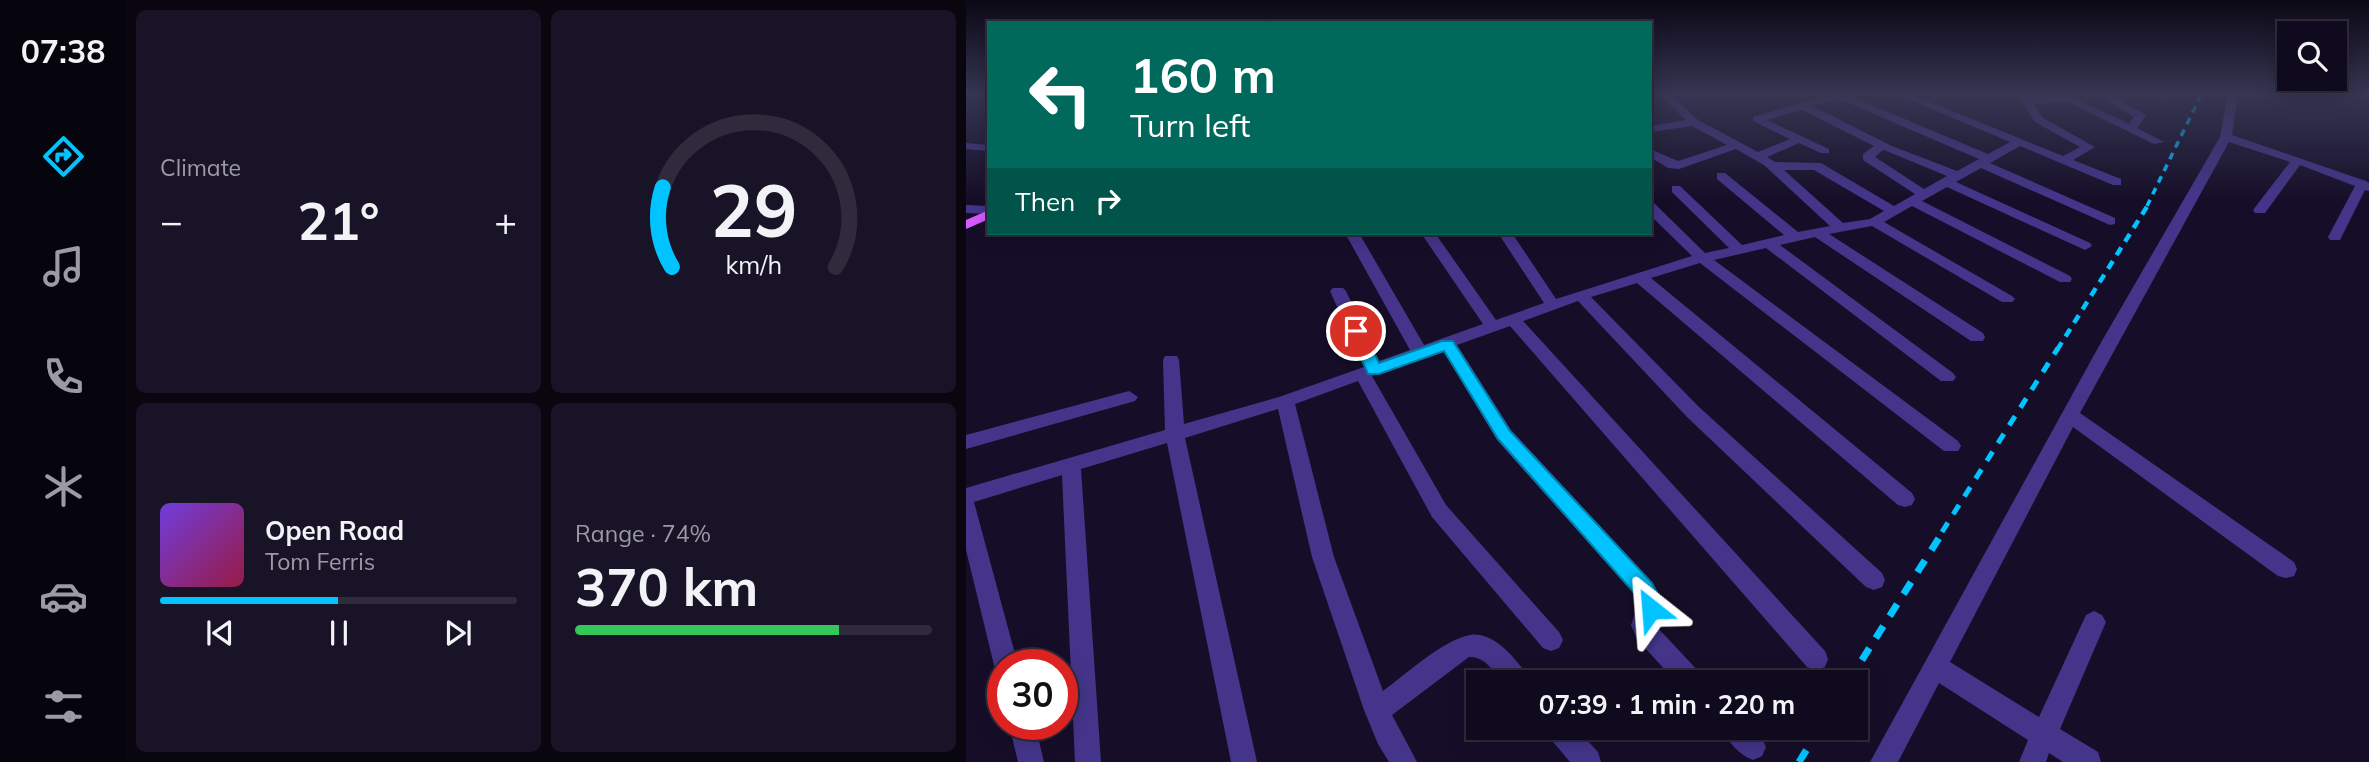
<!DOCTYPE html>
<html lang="en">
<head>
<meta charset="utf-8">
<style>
  :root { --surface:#100a1e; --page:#191327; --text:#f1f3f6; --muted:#9c9aa4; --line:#302b3c; --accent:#01c3ff }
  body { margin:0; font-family:Mulish,sans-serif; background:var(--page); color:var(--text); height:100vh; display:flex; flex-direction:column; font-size:26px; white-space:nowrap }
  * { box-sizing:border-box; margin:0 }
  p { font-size:23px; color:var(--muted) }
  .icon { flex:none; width:38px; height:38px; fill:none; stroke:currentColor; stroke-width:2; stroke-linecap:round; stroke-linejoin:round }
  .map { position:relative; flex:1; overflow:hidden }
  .drawer { display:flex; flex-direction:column; gap:10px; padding:10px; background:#090610; width:840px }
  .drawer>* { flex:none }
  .top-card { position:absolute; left:21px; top:21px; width:665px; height:214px; border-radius:0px; box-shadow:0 4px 18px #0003,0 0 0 2px var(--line); background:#00695c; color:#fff; overflow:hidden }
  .fabs { position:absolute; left:1311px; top:21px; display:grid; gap:14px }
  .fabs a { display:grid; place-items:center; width:70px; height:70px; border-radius:0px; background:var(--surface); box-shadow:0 4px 18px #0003,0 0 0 2px var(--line); font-size:35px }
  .speed { position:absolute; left:21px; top:649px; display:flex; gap:14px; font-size:35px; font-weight:700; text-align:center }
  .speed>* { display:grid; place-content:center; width:91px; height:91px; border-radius:50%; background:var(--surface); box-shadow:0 4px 18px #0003,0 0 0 2px var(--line); line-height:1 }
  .speed .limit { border:10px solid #d22; background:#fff; color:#111 }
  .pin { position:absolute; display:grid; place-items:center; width:60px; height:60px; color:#fff; margin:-30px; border:4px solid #fff; border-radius:50%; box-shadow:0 2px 7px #0007 }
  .me { position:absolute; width:77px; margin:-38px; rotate:332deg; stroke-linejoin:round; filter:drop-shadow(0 0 5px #0008) }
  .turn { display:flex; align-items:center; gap:24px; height:147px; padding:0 28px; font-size:32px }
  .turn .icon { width:91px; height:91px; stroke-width:2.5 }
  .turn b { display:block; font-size:49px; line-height:60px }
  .then { display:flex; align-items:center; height:66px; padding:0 28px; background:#0003; gap:14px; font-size:26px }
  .big { font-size:52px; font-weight:700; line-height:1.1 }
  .drawer .tile { flex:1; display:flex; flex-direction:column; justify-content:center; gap:10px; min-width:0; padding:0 24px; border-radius:10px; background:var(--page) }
  .drawer .dial { align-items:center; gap:0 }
  .dial svg { height:182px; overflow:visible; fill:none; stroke:var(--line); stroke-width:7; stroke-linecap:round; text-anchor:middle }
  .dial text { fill:var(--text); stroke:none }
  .song { display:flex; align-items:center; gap:21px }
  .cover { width:84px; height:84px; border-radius:10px; background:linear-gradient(135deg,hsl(260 70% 55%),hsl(340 70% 35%)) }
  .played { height:7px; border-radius:4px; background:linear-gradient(90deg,var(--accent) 50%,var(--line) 50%) }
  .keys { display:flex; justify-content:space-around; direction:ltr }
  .heat { display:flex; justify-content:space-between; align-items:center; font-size:38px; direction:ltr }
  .charge { height:10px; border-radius:5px; background:linear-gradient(90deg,#34c759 74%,var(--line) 0) }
  .drawer .tiles { flex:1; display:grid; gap:10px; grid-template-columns:repeat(2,1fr) }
  .trip { position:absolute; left:500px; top:670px; width:402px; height:70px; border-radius:0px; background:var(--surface); box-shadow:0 4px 18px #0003,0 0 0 2px var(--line); font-weight:700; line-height:70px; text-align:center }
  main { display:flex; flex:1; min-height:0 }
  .menu { display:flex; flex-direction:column; width:126px; justify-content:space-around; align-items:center; background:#06040c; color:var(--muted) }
  .menu .icon { width:49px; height:49px }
  .menu .on { color:var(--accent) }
  .menu b { font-size:32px; color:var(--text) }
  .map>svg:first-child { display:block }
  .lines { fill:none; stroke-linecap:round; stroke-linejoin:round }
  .service { stroke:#44358b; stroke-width:6 }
  .minor { fill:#44358b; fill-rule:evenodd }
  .primary { fill:#d85cff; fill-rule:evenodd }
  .rail-far3 { stroke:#01c3ff; stroke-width:3.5; stroke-dasharray:7 6; stroke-linecap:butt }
  .rail-far2 { stroke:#01c3ff; stroke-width:4.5; stroke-dasharray:9 7; stroke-linecap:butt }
  .rail-far1 { stroke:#01c3ff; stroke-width:5; stroke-dasharray:11 10; stroke-linecap:butt }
  .rail { stroke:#01c3ff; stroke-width:7; stroke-dasharray:14 12; stroke-linecap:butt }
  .route { fill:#01c3ff; stroke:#017fa6; stroke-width:2 }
</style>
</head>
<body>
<main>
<nav class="menu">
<b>07:38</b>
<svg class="icon on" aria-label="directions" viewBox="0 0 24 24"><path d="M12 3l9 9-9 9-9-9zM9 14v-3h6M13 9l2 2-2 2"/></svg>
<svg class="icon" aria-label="music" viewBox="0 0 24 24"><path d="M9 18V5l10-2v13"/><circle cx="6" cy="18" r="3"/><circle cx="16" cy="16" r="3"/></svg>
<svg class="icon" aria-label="phone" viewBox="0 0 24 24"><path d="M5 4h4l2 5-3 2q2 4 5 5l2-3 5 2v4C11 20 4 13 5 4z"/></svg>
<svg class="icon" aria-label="climate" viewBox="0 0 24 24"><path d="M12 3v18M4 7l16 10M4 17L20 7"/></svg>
<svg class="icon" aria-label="car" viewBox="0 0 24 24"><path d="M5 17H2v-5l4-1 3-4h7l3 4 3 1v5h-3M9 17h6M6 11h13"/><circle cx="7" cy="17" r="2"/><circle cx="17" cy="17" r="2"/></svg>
<svg class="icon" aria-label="filters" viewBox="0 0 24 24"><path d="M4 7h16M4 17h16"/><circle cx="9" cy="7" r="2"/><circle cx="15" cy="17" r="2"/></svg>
</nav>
<section class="drawer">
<div class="tiles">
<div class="tile"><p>Climate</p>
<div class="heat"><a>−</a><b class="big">21°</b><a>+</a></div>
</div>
<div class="tile dial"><svg viewBox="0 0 100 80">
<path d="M14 69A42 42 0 1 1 86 69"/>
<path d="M14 69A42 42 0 0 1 10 34" stroke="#01c3ff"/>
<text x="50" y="56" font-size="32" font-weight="700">29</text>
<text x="50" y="72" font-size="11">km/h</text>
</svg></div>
<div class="tile">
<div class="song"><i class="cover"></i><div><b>Open Road</b><p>Tom Ferris</p></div></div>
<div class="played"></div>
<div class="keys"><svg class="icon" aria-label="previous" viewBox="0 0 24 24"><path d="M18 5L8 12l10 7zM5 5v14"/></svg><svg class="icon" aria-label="pause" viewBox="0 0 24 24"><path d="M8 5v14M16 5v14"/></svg><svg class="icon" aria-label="next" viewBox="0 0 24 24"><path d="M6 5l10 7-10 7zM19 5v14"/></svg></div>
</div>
<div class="tile"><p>Range · 74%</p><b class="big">370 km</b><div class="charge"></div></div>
</div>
</section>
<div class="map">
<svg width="1403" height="762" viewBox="0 0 1403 762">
  <rect width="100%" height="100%" fill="#160e28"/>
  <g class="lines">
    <polyline class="service" points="0,146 23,148"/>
    <g class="minor">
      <path d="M692,93H703L732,120L792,152L824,139L787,121V117L869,93H887L884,96L1022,154L1044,142L928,93H942L1097,156L1114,147L1069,122L1050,93H1060L1063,98L1097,96L1095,93H1105L1110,99L1163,124L1168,117L1127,93H1140L1179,114L1180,116L1171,128L1198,142L1188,144L1102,102L1068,104L1077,118L1129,147L1107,160L1155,179V185H1147L1054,146L1024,163L1149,218V224L1144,225L1015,168L990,182L1124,243L1126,246L1119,250L981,187L956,201L1104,276L1106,279L1104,282H1094L946,206L918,222L1046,296L1049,299L1046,302H1036L906,226L863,234L1017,333L1019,337L1017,341H1005L849,237L814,245L987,373L990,377L987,381H975L800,248L748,260L992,441L995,446L992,451H978L734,263L685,278L946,493L949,499L946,505L939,507L932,505L671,283L625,297L733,407L916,573L919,580L916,587L908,590L900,587L721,417L612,301L557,321L859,651L862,659L859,667L850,670L841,667L544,326L491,345L545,430L687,583L696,602L689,625L735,674L738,682H710L671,639L665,625L673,602L671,597L531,440L477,350L406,376L480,505L593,632L597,640L593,648L585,651L577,648L466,517L392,381L329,404L368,557L417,691C440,674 477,640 504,635C520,632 536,645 546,656C553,665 561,672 564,682H536C527,671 519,656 503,657L426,715L451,762H423L412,744L398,710L346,557L312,409L219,438L291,762H265L201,443L115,469L135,762H109L96,475L8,502L52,665H37V675L31,673L28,665L0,550V488L199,430L197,360L199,356H211L213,360L218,424L313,397L398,367L364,291L367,288H377L380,291L413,361L444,350L379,233H393L458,345L517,324L455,233H469L530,320L578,303L532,233H546L590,299L726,256L684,215V203L689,204L739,253L763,248L706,192V186H714L776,245L818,235L751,179V173H759L832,232L864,226L798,165L770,149L713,169L702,168L684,157V149L712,161L761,145L726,126L684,132V126L720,120ZM873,99L1013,159L991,171L926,146L846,106ZM836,110L908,146L897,154V160L949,194L928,206L855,163L809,162L801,157L833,143L855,153H863V149L801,120ZM917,150H918L981,176L958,189L909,157ZM818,170H848L918,211L904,219L877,223Z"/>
      <polygon points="1188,93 1200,93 1206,99 1197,101"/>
      <polygon points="1262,93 1272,93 1266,135 1400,181 1403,183 1403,191 1399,190 1374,240 1364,240 1362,237 1389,186 1334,165 1299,213 1289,213 1287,210 1324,162 1263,142 1114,413 1328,562 1331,569 1328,576 1320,578 1312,576 1107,427 984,662 1073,717 1120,615 1128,611 1136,615 1140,622 1094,729 1132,752 1135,762 1097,762 1083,753 1080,762 1053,762 1062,740 973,683 932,762 904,762 1133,346 1254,137"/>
      <polygon points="0,205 23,206 23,214 0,213"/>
      <polygon points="163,391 172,397 169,401 0,449 0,435"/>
      <polygon points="43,724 69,724 78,762 52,762"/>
      <polygon points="579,728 610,728 632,752 635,762 604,762 583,737"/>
      <path d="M756,728H787L796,738L800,747L796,756L787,760C773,755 762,742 756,728Z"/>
    </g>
    <polygon class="primary" points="23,210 23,219 0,229 0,220"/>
    <polyline class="rail-far3" points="1181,206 1236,93"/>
    <polyline class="rail-far2" points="1091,350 1182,205"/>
    <polyline class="rail-far1" points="976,532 1092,348"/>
    <g class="rail">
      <polyline points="882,682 978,530"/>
      <polyline points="833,762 854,728"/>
    </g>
  </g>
  <linearGradient id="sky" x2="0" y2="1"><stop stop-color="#0c0816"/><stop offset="0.47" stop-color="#363653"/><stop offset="1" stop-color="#363653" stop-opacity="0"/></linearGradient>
  <rect width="1403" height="200" fill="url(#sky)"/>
  <polygon class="route" points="390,326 398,331 413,363 476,341 487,341 544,431 686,583 696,602 692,616 685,619 677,616 671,596 532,439 478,351 413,374 402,374 383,331"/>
</svg>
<div class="fabs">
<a><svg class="icon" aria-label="search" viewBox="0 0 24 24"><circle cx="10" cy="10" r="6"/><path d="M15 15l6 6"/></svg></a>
</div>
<div class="speed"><div class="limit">30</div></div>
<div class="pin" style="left:390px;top:331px;background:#d93025"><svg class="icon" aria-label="arrive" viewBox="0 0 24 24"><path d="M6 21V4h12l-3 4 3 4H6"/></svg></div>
<svg class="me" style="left:685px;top:609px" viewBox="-20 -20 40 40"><path d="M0-17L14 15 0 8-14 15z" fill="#01c3ff" stroke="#fff" stroke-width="4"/></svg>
<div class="trip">07:39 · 1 min · 220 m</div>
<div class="top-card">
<div class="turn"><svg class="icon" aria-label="left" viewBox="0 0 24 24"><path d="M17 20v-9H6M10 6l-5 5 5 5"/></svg><div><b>160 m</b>Turn left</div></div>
<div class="then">Then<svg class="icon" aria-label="right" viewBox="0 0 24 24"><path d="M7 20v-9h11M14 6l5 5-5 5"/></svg></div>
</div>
</div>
</main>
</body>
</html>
